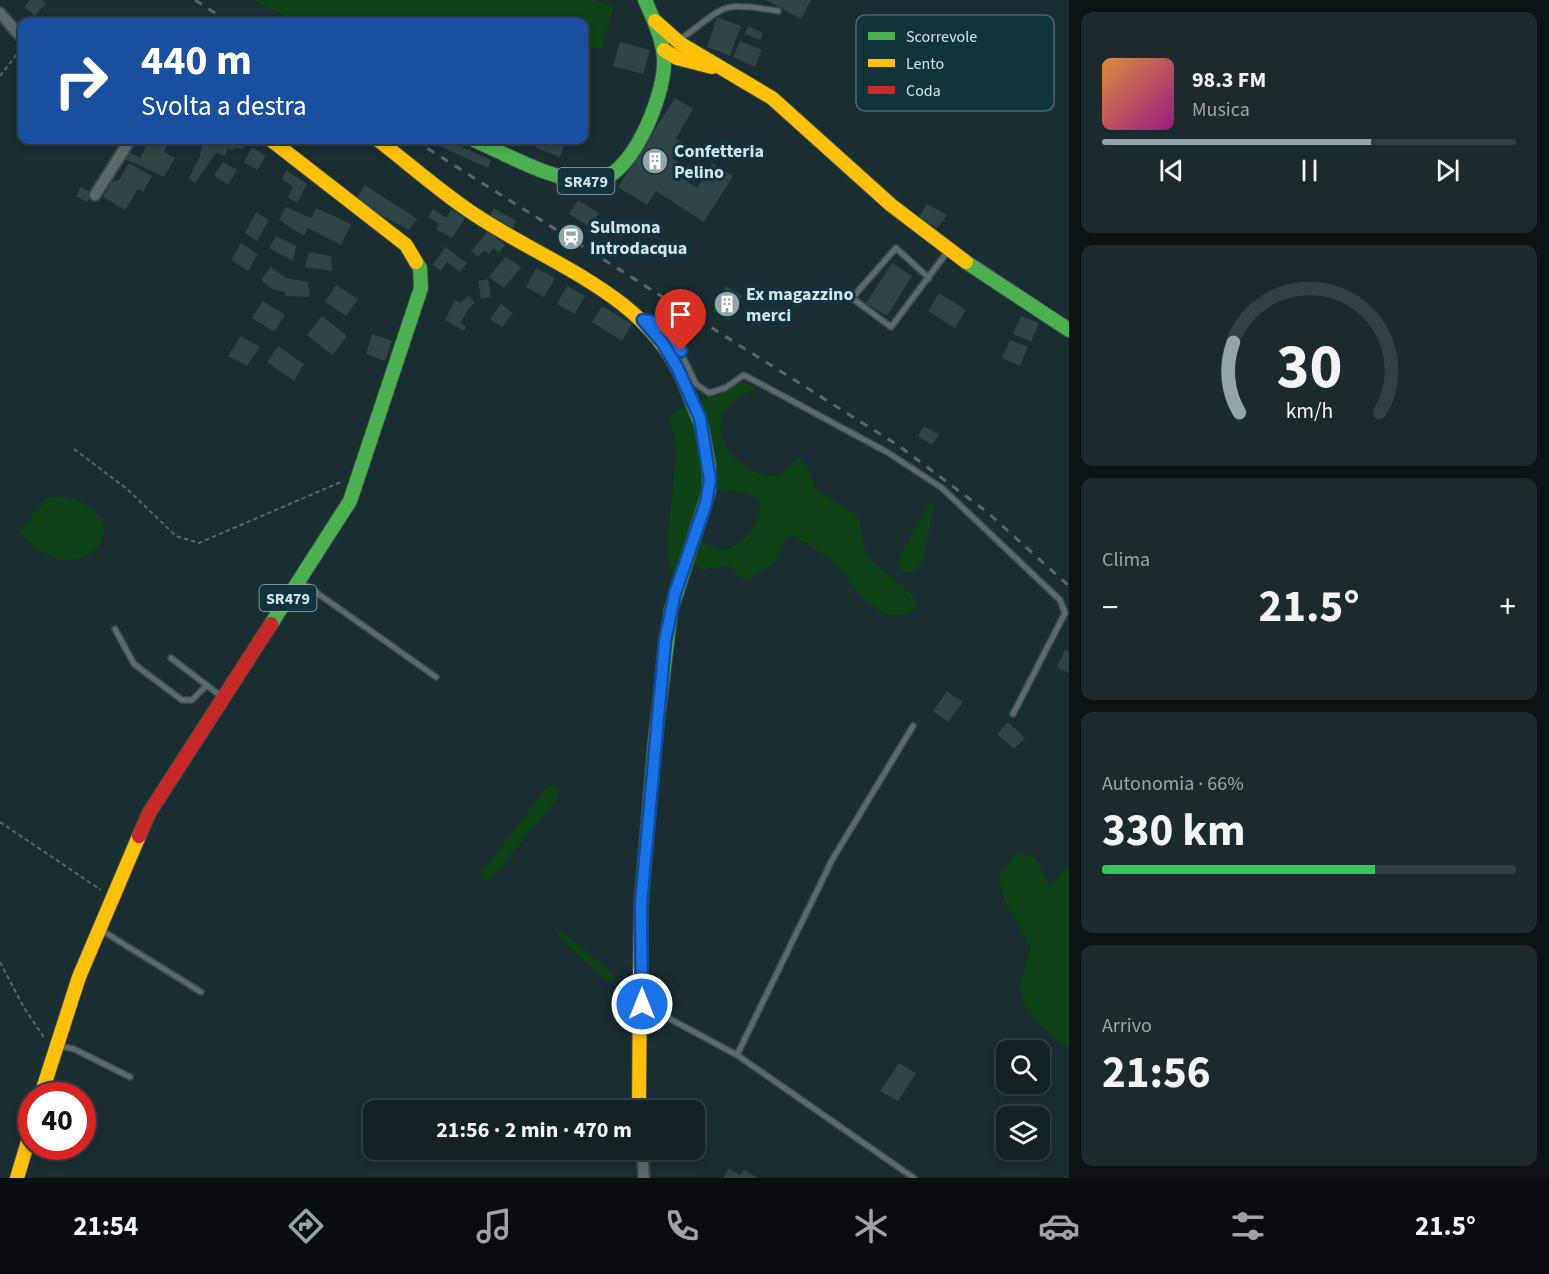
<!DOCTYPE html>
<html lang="it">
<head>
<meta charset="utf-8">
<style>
  :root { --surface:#142225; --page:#1d2a2d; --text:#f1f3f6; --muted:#9da4a7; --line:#333f42; --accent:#92a5a9 }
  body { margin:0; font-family:"Source Sans 3",sans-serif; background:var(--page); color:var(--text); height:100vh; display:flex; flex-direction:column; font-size:22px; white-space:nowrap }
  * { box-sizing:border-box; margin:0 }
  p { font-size:20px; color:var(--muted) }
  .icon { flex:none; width:33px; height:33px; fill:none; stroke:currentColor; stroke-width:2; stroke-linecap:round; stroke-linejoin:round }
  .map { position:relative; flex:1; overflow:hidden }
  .sheet { display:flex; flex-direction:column; gap:12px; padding:12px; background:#0b1314; width:480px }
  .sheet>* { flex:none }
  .top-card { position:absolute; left:18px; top:18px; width:570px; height:126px; border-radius:12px; box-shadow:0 3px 9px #0003,0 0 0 2px var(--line); background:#1a4fa0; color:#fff; overflow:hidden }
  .buttons { position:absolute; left:996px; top:1040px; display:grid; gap:12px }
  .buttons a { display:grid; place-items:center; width:54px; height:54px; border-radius:12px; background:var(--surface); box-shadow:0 3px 9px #0003,0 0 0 2px var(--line); font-size:30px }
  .speed { position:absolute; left:18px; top:1082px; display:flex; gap:12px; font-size:30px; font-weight:700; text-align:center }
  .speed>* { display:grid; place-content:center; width:78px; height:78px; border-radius:50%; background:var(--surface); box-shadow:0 3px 9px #0003,0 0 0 2px var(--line); line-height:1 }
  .speed .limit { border:9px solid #d22; background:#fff; color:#111 }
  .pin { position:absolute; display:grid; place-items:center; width:51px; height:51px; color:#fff; margin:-62px -26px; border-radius:50% 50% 50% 0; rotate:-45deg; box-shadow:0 0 6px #0007 }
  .pin .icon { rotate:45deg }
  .me { position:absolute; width:66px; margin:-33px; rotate:0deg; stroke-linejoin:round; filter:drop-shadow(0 0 4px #0008) }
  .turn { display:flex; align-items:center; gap:21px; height:126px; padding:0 24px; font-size:27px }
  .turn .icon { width:78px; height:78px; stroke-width:2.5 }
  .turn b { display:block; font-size:42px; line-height:51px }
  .big { font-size:45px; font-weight:700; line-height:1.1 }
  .sheet .tile { flex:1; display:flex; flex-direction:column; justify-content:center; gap:9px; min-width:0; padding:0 21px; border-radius:12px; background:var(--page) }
  .sheet .dial { align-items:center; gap:0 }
  .dial svg { height:156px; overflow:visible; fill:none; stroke:var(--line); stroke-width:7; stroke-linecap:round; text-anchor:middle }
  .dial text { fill:var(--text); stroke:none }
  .song { display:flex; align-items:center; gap:18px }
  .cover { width:72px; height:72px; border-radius:9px; background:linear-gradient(135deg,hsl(30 70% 55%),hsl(310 70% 35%)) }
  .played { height:6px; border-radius:3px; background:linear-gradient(90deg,var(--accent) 65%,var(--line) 65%) }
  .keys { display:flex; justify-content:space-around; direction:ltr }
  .heat { display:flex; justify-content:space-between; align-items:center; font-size:33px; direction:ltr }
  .charge { height:9px; border-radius:4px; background:linear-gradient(90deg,#34c759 66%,var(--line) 0) }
  .trip { position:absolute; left:363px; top:1100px; width:342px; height:60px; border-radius:12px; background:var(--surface); box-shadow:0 3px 9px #0003,0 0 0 2px var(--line); font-weight:700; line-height:60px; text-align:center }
  .menu { display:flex; height:96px; justify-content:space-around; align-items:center; background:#080e0f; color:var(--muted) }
  .menu .icon { width:42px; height:42px }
  .menu .current { color:var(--accent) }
  .menu b { font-size:27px; color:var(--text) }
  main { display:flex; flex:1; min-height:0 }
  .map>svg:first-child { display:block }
  .green { fill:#0e4318; fill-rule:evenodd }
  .building { fill:#2f4545 }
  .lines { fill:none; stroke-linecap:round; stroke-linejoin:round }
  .lane-casing { stroke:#39474a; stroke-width:8 }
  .street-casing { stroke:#39474a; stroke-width:14 }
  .fast-casing { stroke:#39474a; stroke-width:16 }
  .slow-casing { stroke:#39474a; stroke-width:16 }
  .jam-casing { stroke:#39474a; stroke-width:16 }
  .path { stroke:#596668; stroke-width:2; stroke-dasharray:4.5 3; stroke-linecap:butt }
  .lane { stroke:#5d6a6d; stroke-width:5 }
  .street { stroke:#5d6a6d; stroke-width:10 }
  .fast { stroke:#4caf50; stroke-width:14 }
  .slow { stroke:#ffc107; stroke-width:14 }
  .jam { stroke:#c62828; stroke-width:14 }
  .rail { stroke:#596668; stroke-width:3; stroke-dasharray:8 8; stroke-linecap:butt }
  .route-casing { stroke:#114b97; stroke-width:15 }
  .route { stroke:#1a73e8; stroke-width:10 }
  .labels { text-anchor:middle; stroke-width:6; stroke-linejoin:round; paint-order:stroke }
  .shield { fill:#11333a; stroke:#99b0b4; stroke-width:1.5 }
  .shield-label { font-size:16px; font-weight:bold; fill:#d3e5e9 }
  .poi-label { font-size:18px; font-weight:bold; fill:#d3e5e9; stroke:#11333a; text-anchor:start }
  .key { fill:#11333a; stroke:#4b686f; stroke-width:1.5 }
  .key-label { font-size:16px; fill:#d3e5e9 }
</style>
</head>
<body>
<main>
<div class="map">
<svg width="1069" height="1178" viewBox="0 0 1069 1178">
  <rect width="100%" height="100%" fill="#1a2d31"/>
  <g class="green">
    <polygon points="254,0 594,0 614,6 601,48 584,49 584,22 297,22"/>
    <path d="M745,383L757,388C674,421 756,495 786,471C790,467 794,461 798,456L811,474L815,489L859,517C861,528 862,540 866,550C874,571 903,581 916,600L915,609C878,631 858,588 837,566C825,554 809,545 795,536L787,537L776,561L747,581L727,565L702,570L695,563L671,573L667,545L677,445L669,420C687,398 691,404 714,396C725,393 733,385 745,383ZM713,489C731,490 743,491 759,499C767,520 738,556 714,548C709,547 703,540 698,537Z"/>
    <path d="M62,496C153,517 76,605 20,531L47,498Z"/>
    <polygon points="930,501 934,505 923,561 915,571 905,573 899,567 899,559"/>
    <polygon points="548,786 558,788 558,798 488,882 480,875"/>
    <path d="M1016,854L1035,857L1050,887L1069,865V1048C1050,1034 1016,1008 1021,981C1023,970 1028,959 1031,948L1005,900L998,878Z"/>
    <polygon points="557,930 568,936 613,974 615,979 612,982 603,978 558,935"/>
  </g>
  <g class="building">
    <polygon points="30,0 42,0 46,3 35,16 24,7"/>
    <polygon points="766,0 811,0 801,19"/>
    <polygon points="717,17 741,26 730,56 707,47"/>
    <polygon points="748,26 763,33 760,40 745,34"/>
    <polygon points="740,41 762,50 755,67 733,57"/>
    <polygon points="620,42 650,50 643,74 613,66"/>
    <polygon points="675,98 693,109 676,138 683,143 672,158 680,163 674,173 697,188 712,163 733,176 704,222 656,191 647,205 618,187"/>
    <polygon points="145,140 160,140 168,144 164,152 175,158 164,177 125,159 129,152 140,158 146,147 142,145"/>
    <polygon points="203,140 247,140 244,149 234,148 233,151 228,148 225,156 216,153 195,183 189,178 200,156"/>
    <polygon points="439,140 447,140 491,160 488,168 437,145"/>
    <polygon points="539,140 566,140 560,157 536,148"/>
    <polygon points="733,144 743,151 737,160 727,153"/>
    <polygon points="252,147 266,156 257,170 244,162"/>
    <polygon points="223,162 237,170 228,185 214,176"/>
    <polygon points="129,163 152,176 143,192 138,189 125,210 103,197 112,182 119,180"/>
    <polygon points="286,170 307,184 297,203 288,197 293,186 282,179"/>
    <polygon points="365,185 417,219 409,230 362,205 356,199"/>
    <polygon points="81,187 92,193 87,202 76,196"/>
    <polygon points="578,200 599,213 590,227 569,214"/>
    <polygon points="927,204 947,215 937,228 919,217"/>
    <polygon points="286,207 311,218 316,208 351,224 341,245 308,228 304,236 279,220"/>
    <polygon points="494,208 516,221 513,228 490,216"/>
    <polygon points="433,209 446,218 451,209 465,218 452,238 436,229 439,224 428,217"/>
    <polygon points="256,212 269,220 257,241 245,233"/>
    <polygon points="488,231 505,245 499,253 494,248 489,254 484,250 478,257 471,251"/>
    <polygon points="276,236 296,246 293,261 269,248"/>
    <polygon points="241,243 258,254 248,271 231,260"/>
    <polygon points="445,247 467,263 460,272 447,262 441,271 433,265"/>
    <polygon points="309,252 331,256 332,271 305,267"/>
    <polygon points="506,256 521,267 504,288 489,277"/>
    <polygon points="892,263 912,276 887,316 866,303"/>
    <polygon points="271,267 286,278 308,282 310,297 285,296 285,292 272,289 261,280"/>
    <polygon points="536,268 555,278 544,297 526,287"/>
    <polygon points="488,279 491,297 481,299 478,281"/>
    <polygon points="336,285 358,299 346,316 325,302"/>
    <polygon points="567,286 585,296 575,314 557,304"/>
    <polygon points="726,286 742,296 729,320 713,311"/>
    <polygon points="939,293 966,310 955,328 928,311"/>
    <polygon points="469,295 475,303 469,308 460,323 466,326 464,331 445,320 455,300 460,303"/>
    <polygon points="263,301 285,315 274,332 252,318"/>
    <polygon points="501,304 513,313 502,327 490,319"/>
    <polygon points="602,306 632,324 622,341 592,322"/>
    <polygon points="322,316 347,336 332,355 307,335"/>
    <polygon points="1021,316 1039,323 1031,342 1013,334"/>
    <polygon points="372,334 392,341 385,361 366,354"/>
    <polygon points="241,336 260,347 247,366 228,356"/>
    <polygon points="1010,340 1028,347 1020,366 1002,358"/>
    <polygon points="278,346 304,364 294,381 267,362"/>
    <polygon points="924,426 939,434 932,445 918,436"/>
    <polygon points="1065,650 1069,652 1069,673 1057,667"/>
    <polygon points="947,691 963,702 948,722 933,711"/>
    <polygon points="1008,722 1025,738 1014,749 997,734"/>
    <polygon points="899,1063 916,1073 898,1101 880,1091"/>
    <polygon points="729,1168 740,1175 744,1170 757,1178 723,1178"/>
  </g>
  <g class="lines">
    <defs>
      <g id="lane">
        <path d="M679,40C726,8 715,0 778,11"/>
        <polyline points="929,278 896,248 852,298 891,327 948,251"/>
        <polyline points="648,321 662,323 673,336 696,384 709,393 725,388 744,375 887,452 942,488 1060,600 1065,613 1013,714"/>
        <polyline points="300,581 436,677"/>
        <polyline points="115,629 134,664 182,700 192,700 207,685"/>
        <polyline points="171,658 222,697"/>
        <polyline points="101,930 201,992"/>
        <polyline points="644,1005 737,1055 914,1178"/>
        <polyline points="60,1046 74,1049 130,1077"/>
        <polyline points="737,1055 832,860 913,726"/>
      </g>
      <g id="street">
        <polyline points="0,13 22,38"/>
        <polyline points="95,195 130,140"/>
        <polyline points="642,1149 644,1178"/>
      </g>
      <g id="fast">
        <path d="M474,140C506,154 560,185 595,181C632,177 663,98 664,65C665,43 654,21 645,0"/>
        <polyline points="966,262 1069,330"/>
        <polyline points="271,624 350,501 421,288 420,268 416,262"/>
        <polyline points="640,971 641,905 655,741 671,610 709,491 709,467 702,427 683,380"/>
      </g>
      <g id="slow">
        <polyline points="655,21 681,44 772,98 891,205 966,262"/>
        <polyline points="664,50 677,58 712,67"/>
        <polyline points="271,140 406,245 416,262"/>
        <path d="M378,140C408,163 437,189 468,210C542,262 645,291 683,380"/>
        <polyline points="41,1095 79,977 139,836"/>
        <polyline points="639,1110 640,971"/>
        <polyline points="17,1178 32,1128"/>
      </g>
      <polyline id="jam" points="139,836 149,813 271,624"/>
    </defs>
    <use href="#lane" class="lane-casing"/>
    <use href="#street" class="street-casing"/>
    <use href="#fast" class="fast-casing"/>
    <use href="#slow" class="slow-casing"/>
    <use href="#jam" class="jam-casing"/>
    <g class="path">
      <polyline points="0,76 21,49"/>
      <polyline points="74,449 127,489 176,536 199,543 343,481"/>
      <polyline points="0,822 101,890"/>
      <polyline points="0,962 23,1006 45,1039"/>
    </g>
    <use href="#lane" class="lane"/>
    <use href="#street" class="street"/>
    <use href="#fast" class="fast"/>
    <use href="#slow" class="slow"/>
    <use href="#jam" class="jam"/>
    <g class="rail">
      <polyline points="195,0 229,22"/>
      <polyline points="414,140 899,446 987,512 1069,586"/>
    </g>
  </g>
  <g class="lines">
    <defs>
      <path id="route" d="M642,1004L641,904L665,641L675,593L706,503L710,480L700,418L677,367L662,342L643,320C665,324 671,332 681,351"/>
    </defs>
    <use href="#route" class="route-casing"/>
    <use href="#route" class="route"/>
  </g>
  <defs>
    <symbol id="building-disc" viewBox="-11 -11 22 22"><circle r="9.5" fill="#92a5a9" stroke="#11333a"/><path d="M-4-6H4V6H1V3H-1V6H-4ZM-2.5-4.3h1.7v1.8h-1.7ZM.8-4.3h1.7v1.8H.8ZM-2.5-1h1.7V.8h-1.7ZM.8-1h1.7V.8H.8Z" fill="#fff"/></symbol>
    <symbol id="station-disc" viewBox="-11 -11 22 22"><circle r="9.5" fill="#92a5a9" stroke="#11333a"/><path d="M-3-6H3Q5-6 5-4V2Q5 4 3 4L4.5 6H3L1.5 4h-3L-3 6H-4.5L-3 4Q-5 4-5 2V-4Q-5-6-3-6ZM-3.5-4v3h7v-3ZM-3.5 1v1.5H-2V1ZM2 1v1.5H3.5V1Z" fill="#fff"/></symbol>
  </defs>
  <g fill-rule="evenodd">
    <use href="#building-disc" x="640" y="146" width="30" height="30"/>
    <use href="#station-disc" x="556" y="222" width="30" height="30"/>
    <use href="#building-disc" x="712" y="289" width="30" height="30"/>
  </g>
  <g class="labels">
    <g class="shield">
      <rect x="557.5" y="168" width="57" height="26" rx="4.5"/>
      <rect x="259.5" y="585" width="57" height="26" rx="4.5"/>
    </g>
    <g class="shield-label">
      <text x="586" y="187">SR479</text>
      <text x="288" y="604">SR479</text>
    </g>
    <g class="poi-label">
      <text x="674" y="157">Confetteria<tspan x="674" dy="21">Pelino</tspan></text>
      <text x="590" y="233">Sulmona<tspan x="590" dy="21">Introdacqua</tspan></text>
      <text x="746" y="300">Ex magazzino<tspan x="746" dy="21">merci</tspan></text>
    </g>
  </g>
  <rect x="856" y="15" width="198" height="96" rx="9" class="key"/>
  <rect x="868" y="32" width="27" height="8" fill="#4caf50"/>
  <rect x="868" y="59" width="27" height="8" fill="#ffc107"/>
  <rect x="868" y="86" width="27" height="8" fill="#c62828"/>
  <g class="key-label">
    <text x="906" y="42">Scorrevole</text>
    <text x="906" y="69">Lento</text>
    <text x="906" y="96">Coda</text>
  </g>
</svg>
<div class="buttons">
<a><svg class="icon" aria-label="search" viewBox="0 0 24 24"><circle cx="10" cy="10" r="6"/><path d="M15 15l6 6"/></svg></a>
<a><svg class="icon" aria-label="layers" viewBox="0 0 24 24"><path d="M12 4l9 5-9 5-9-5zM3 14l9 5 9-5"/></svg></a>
</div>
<div class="speed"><div class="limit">40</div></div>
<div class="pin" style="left:681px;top:351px;background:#d93025"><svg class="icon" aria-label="arrive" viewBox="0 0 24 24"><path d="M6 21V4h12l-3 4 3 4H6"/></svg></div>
<svg class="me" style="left:642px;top:1004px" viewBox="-20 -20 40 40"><circle r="17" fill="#1a73e8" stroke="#fff" stroke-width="3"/><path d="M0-11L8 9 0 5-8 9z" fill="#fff"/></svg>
<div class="trip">21:56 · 2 min · 470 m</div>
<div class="top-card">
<div class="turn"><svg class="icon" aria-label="right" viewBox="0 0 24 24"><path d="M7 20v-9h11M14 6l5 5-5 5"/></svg><div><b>440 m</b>Svolta a destra</div></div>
</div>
</div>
<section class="sheet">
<div class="tile">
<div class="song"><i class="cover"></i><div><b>98.3 FM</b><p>Musica</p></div></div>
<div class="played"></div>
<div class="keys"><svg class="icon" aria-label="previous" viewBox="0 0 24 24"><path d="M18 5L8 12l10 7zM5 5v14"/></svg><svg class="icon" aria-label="pause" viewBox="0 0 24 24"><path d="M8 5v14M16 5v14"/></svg><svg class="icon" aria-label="next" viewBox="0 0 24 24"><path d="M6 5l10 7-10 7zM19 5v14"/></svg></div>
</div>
<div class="tile dial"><svg viewBox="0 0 100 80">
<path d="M14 69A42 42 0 1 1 86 69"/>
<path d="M14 69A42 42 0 0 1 11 33" stroke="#92a5a9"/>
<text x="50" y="56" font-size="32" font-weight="700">30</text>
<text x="50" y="72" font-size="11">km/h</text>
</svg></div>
<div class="tile"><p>Clima</p>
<div class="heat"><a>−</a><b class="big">21.5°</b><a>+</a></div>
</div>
<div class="tile"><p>Autonomia · 66%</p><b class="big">330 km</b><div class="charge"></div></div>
<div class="tile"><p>Arrivo</p><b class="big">21:56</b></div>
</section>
</main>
<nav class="menu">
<b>21:54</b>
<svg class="icon current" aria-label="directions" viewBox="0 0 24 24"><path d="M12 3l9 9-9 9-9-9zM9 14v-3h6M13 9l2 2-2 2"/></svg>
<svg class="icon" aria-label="music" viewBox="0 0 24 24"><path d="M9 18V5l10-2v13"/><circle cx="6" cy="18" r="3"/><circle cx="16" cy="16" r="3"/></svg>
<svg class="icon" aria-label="phone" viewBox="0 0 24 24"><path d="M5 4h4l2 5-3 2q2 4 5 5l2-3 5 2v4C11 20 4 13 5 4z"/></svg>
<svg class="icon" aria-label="climate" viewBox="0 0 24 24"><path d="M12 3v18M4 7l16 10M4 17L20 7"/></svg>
<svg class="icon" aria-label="car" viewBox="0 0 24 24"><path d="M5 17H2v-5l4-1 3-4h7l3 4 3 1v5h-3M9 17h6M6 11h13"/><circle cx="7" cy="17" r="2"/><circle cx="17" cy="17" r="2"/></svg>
<svg class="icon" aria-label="filters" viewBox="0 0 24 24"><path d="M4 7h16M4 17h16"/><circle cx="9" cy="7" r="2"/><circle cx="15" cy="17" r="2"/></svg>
<b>21.5°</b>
</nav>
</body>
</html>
